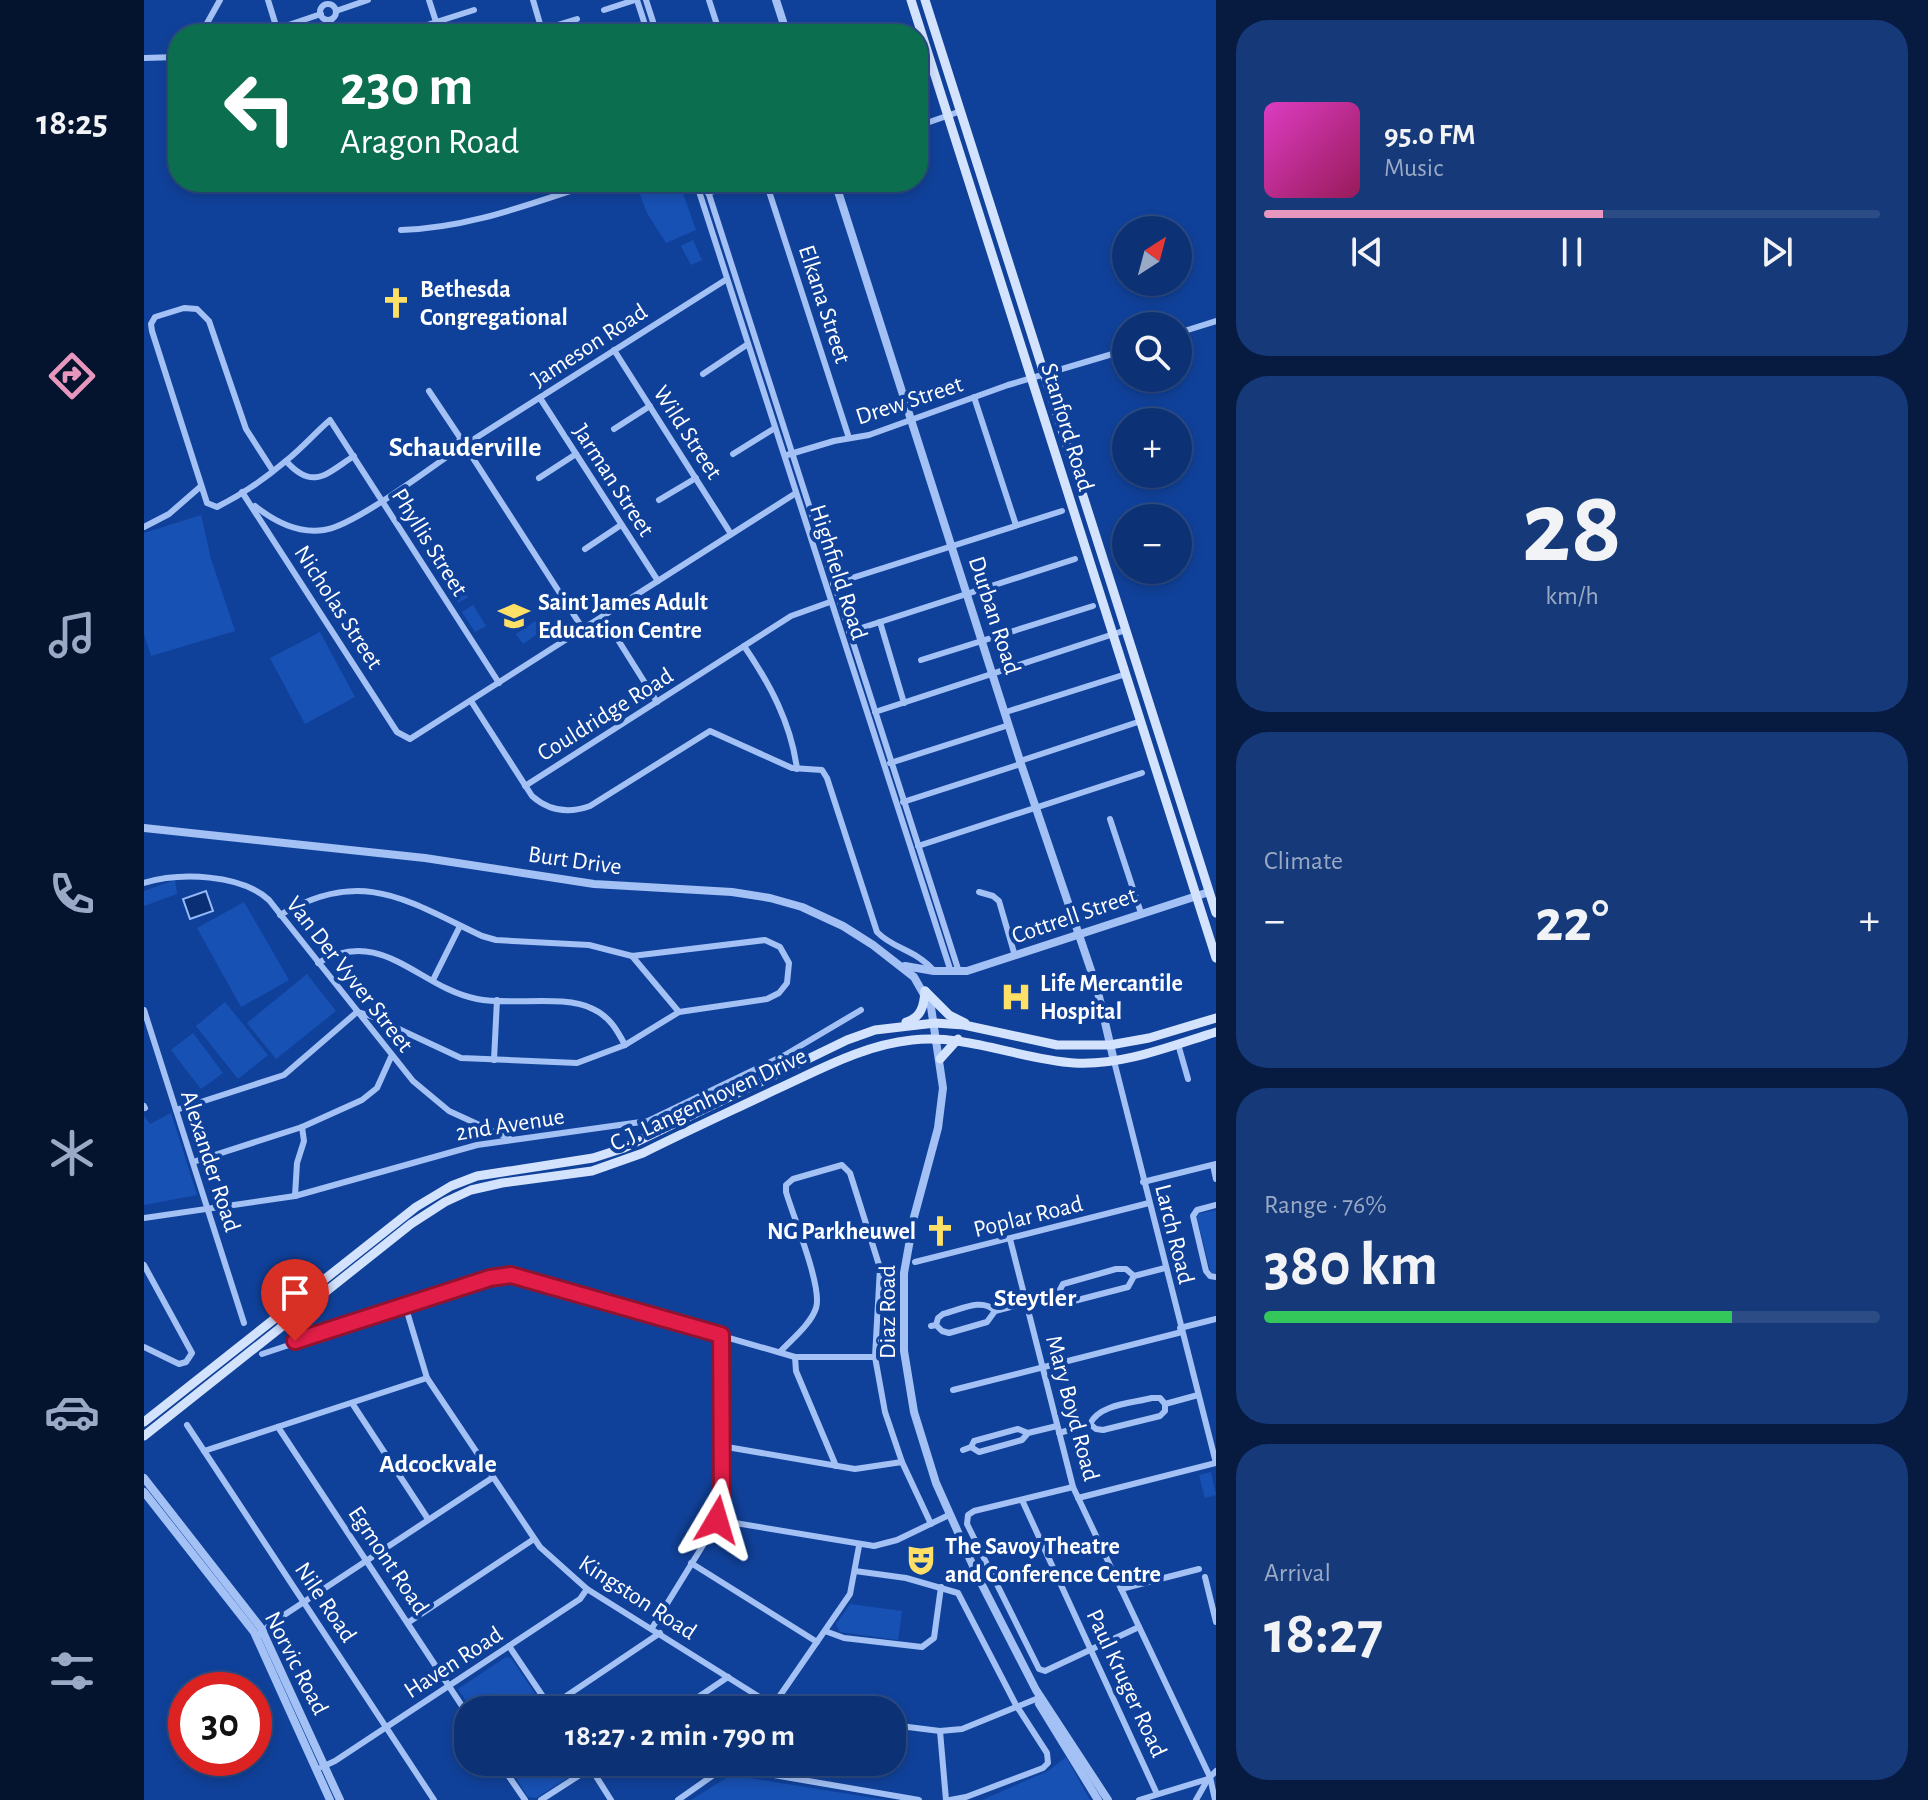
<!DOCTYPE html>
<html lang="en">
<head>
<meta charset="utf-8">
<style>
  :root { --surface:#0c3174; --page:#153979; --text:#f1f3f6; --muted:#9aa9c5; --line:#2c4c86; --accent:#e797bd }
  body { margin:0; font-family:"Alegreya Sans",sans-serif; background:var(--page); color:var(--text); height:100vh; display:flex; flex-direction:column; font-size:30px; white-space:nowrap }
  * { box-sizing:border-box; margin:0 }
  p { font-size:26px; color:var(--muted) }
  .icon { flex:none; width:44px; height:44px; fill:none; stroke:currentColor; stroke-width:2; stroke-linecap:round; stroke-linejoin:round }
  .map { position:relative; flex:1; overflow:hidden }
  .sheet { display:flex; flex-direction:column; gap:20px; padding:20px; background:#071b40; width:712px }
  .sheet>* { flex:none }
  .banner { position:absolute; left:24px; top:24px; width:760px; height:168px; border-radius:32px; box-shadow:0 4px 12px #0003,0 0 0 2px var(--line); background:#0b6e4f; color:#fff; overflow:hidden }
  .needle { width:52px; rotate:36deg }
  .fabs { position:absolute; left:968px; top:216px; display:grid; gap:16px }
  .fabs a { display:grid; place-items:center; width:80px; height:80px; border-radius:50%; background:var(--surface); box-shadow:0 4px 12px #0003,0 0 0 2px var(--line); font-size:40px }
  .speed { position:absolute; left:24px; top:1672px; display:flex; gap:16px; font-size:40px; font-weight:700; text-align:center }
  .speed>* { display:grid; place-content:center; width:104px; height:104px; border-radius:50%; background:var(--surface); box-shadow:0 4px 12px #0003,0 0 0 2px var(--line); line-height:1 }
  .speed .limit { border:12px solid #d22; background:#fff; color:#111 }
  .pin { position:absolute; display:grid; place-items:center; width:68px; height:68px; color:#fff; margin:-82px -34px; border-radius:50% 50% 50% 0; rotate:-45deg; box-shadow:0 0 8px #0007 }
  .pin .icon { rotate:45deg }
  .me { position:absolute; width:88px; margin:-44px; rotate:7deg; stroke-linejoin:round; filter:drop-shadow(0 0 6px #0008) }
  .turn { display:flex; align-items:center; gap:28px; height:168px; padding:0 40px; font-size:36px }
  .turn .icon { width:104px; height:104px; stroke-width:2.5 }
  .turn b { display:block; font-size:56px; line-height:68px }
  .big { font-size:60px; font-weight:700; line-height:1.1 }
  .sheet .widget { flex:1; display:flex; flex-direction:column; justify-content:center; gap:12px; min-width:0; padding:0 28px; border-radius:32px; background:var(--page) }
  .sheet .dial { align-items:center; gap:0 }
  .dial b { font-size:104px; line-height:1 }
  .song { display:flex; align-items:center; gap:24px }
  .cover { width:96px; height:96px; border-radius:12px; background:linear-gradient(135deg,hsl(310 70% 55%),hsl(330 70% 35%)) }
  .played { height:8px; border-radius:4px; background:linear-gradient(90deg,var(--accent) 55%,var(--line) 55%) }
  .keys { display:flex; justify-content:space-around; direction:ltr }
  .heat { display:flex; justify-content:space-between; align-items:center; font-size:44px; direction:ltr }
  .charge { height:12px; border-radius:6px; background:linear-gradient(90deg,#34c759 76%,var(--line) 0) }
  .trip { position:absolute; left:310px; top:1696px; width:452px; height:80px; border-radius:32px; background:var(--surface); box-shadow:0 4px 12px #0003,0 0 0 2px var(--line); font-weight:700; line-height:80px; text-align:center }
  main { display:flex; flex:1; min-height:0 }
  .menu { display:flex; flex-direction:column; width:144px; justify-content:space-around; align-items:center; background:#05142e; color:var(--muted) }
  .menu .icon { width:56px; height:56px }
  .menu .selected { color:var(--accent) }
  .menu b { font-size:36px; color:var(--text) }
  .map>svg:first-child { display:block }
  .green { fill:#1851b4 }
  .water { fill:#0a2f75; stroke:#94baf8; stroke-width:2 }
  .lines { fill:none; stroke-linecap:round; stroke-linejoin:round }
  .minor { stroke:#a3c1f4; stroke-width:6 }
  .tertiary { stroke:#a3c1f4; stroke-width:8 }
  .secondary { stroke:#d3e2fd; stroke-width:9 }
  .route-casing { stroke:#92132f; stroke-width:20 }
  .route { stroke:#e11d48; stroke-width:14 }
  .labels { text-anchor:middle; stroke-width:8; stroke-linejoin:round; paint-order:stroke }
  .poi-label { font-size:24px; font-weight:bold; fill:#fff; stroke:#10419a; text-anchor:start }
  .street-label { font-size:24px; fill:#fff; stroke:#10419a }
  .neighbourhood-label { font-size:26px; font-weight:bold; fill:#fff; stroke:#10419a }
  .quarter-label { font-size:28px; font-weight:bold; fill:#fff; stroke:#10419a }
</style>
</head>
<body>
<main>
<nav class="menu">
<b>18:25</b>
<svg class="icon selected" aria-label="directions" viewBox="0 0 24 24"><path d="M12 3l9 9-9 9-9-9zM9 14v-3h6M13 9l2 2-2 2"/></svg>
<svg class="icon" aria-label="music" viewBox="0 0 24 24"><path d="M9 18V5l10-2v13"/><circle cx="6" cy="18" r="3"/><circle cx="16" cy="16" r="3"/></svg>
<svg class="icon" aria-label="phone" viewBox="0 0 24 24"><path d="M5 4h4l2 5-3 2q2 4 5 5l2-3 5 2v4C11 20 4 13 5 4z"/></svg>
<svg class="icon" aria-label="climate" viewBox="0 0 24 24"><path d="M12 3v18M4 7l16 10M4 17L20 7"/></svg>
<svg class="icon" aria-label="car" viewBox="0 0 24 24"><path d="M5 17H2v-5l4-1 3-4h7l3 4 3 1v5h-3M9 17h6M6 11h13"/><circle cx="7" cy="17" r="2"/><circle cx="17" cy="17" r="2"/></svg>
<svg class="icon" aria-label="filters" viewBox="0 0 24 24"><path d="M4 7h16M4 17h16"/><circle cx="9" cy="7" r="2"/><circle cx="15" cy="17" r="2"/></svg>
</nav>
<div class="map">
<svg width="1072" height="1800" viewBox="0 0 1072 1800">
  <rect width="100%" height="100%" fill="#10419a"/>
  <g class="green">
    <polygon points="497,182 535,182 552,230 522,243 503,213 492,184"/>
    <polygon points="549,240 558,260 547,265 537,246"/>
    <polygon points="57,515 67,559 91,631 7,656 0,634 0,533"/>
    <polygon points="311,577 324,597 314,603 301,583"/>
    <polygon points="329,605 342,626 331,632 318,612"/>
    <polygon points="393,620 399,630 379,644 372,634"/>
    <polygon points="176,632 211,697 161,724 126,658"/>
    <polygon points="31,880 33,894 0,906 0,891"/>
    <polygon points="100,902 145,980 97,1007 53,928"/>
    <polygon points="163,974 192,1011 132,1059 103,1023"/>
    <polygon points="81,1002 124,1055 94,1079 52,1026"/>
    <polygon points="49,1033 79,1073 57,1089 27,1050"/>
    <polygon points="27,1113 53,1195 0,1205 0,1116 6,1124"/>
    <polygon points="1072,1210 1072,1273 1067,1273 1053,1218 1054,1214"/>
    <polygon points="1067,1472 1072,1495 1061,1498 1055,1475"/>
    <polygon points="706,1604 758,1611 754,1640 696,1632 692,1624"/>
    <polygon points="362,1657 367,1658 402,1710 328,1710 314,1689"/>
    <polygon points="922,1757 946,1800 838,1800 904,1771"/>
    <polygon points="362,1762 430,1762 430,1774 392,1798 384,1797"/>
    <polygon points="587,1775 742,1800 547,1800"/>
  </g>
  <polygon class="water" points="62,891 69,911 46,919 39,899"/>
  <g class="lines">
    <g class="minor">
      <polyline points="124,0 133,29"/>
      <polyline points="285,0 296,34"/>
      <polyline points="389,0 399,34"/>
      <polyline points="493,0 504,34"/>
      <polyline points="502,0 513,34"/>
      <polyline points="565,0 576,34"/>
      <circle cx="184" cy="12" r="8"/>
      <polyline points="460,10 491,0"/>
      <polyline points="192,11 224,0"/>
      <polyline points="186,20 191,34"/>
      <polyline points="258,33 330,10"/>
      <polyline points="57,34 76,0"/>
      <polyline points="118,34 177,14"/>
      <polyline points="384,34 433,19"/>
      <polyline points="0,58 34,57"/>
      <polyline points="774,126 817,111"/>
      <polyline points="552,182 807,972"/>
      <polyline points="561,182 815,972"/>
      <polyline points="622,182 705,438"/>
      <polyline points="564,193 599,182"/>
      <path d="M257,230C326,228 388,203 454,182"/>
      <polyline points="1034,333 1072,321"/>
      <polyline points="470,350 587,534"/>
      <polyline points="559,374 604,344"/>
      <polyline points="285,391 317,439"/>
      <polyline points="830,397 872,525"/>
      <polyline points="396,398 514,581"/>
      <polyline points="470,429 506,406"/>
      <circle cx="321" cy="446" r="8"/>
      <polyline points="327,441 583,279"/>
      <polyline points="325,452 439,629"/>
      <polyline points="589,454 631,428"/>
      <polyline points="643,455 690,441 725,435 864,385 982,350"/>
      <path d="M142,461C169,491 182,474 210,456"/>
      <path d="M129,471L102,429L65,321L53,309L40,308L11,317L7,324L8,331L63,503L73,507C97,495 122,478 143,460C158,448 171,433 186,420L355,683"/>
      <polyline points="395,478 432,454"/>
      <polyline points="98,492 253,732 266,739 652,493"/>
      <polyline points="515,500 552,478"/>
      <path d="M111,506C131,522 154,534 180,530C210,526 286,468 314,449"/>
      <polyline points="0,527 25,514 56,487"/>
      <polyline points="441,549 477,525"/>
      <polyline points="689,584 918,511"/>
      <polyline points="459,616 513,702"/>
      <polyline points="736,622 760,703"/>
      <polyline points="705,632 931,559"/>
      <path d="M600,646C626,684 647,723 653,769"/>
      <polyline points="777,660 949,606"/>
      <path d="M327,701L388,796C405,811 424,814 446,806L566,731L648,768L678,770L683,778L733,932C749,949 773,950 790,971"/>
      <polyline points="731,712 982,630"/>
      <polyline points="862,712 982,674"/>
      <polyline points="876,761 997,721"/>
      <polyline points="746,763 865,725"/>
      <polyline points="381,786 647,616 686,602"/>
      <polyline points="759,802 877,764"/>
      <polyline points="966,819 997,913"/>
      <polyline points="774,846 998,773"/>
      <path d="M0,883C36,872 97,874 125,900L269,1081L305,1111L366,1139"/>
      <polyline points="835,892 849,896 855,901 871,956"/>
      <polyline points="488,956 535,1012"/>
      <path d="M174,963C238,925 275,988 333,999C367,1006 420,994 449,1009C466,1017 473,1030 481,1045"/>
      <polyline points="289,980 316,926"/>
      <polyline points="0,1010 100,1323"/>
      <polyline points="1034,1044 1044,1079"/>
      <polyline points="350,1060 353,1000"/>
      <polyline points="970,1061 1072,1463"/>
      <polyline points="0,1106 1,1108"/>
      <path d="M32,1110L140,1075L213,1012L227,1016L317,1058L433,1063L481,1045L535,1012L623,999L635,993L643,983L645,963L636,947L621,940L488,956L445,945L352,940L338,936C262,900 218,867 136,915"/>
      <polyline points="49,1162 158,1127 218,1100 233,1088 247,1057"/>
      <polyline points="1069,1165 1072,1179"/>
      <polyline points="999,1182 1072,1164"/>
      <polyline points="151,1196 153,1163 160,1141 158,1127"/>
      <polyline points="1072,1205 1053,1210 1049,1216 1062,1271 1066,1276 1072,1277"/>
      <polyline points="0,1218 151,1196 333,1145 504,1121 641,1055 717,1010"/>
      <polyline points="866,1239 929,1487 1066,1777 1071,1800"/>
      <polyline points="771,1262 1005,1203"/>
      <polyline points="0,1265 48,1353 42,1362 35,1364 0,1347"/>
      <polyline points="913,1295 919,1284 972,1269 982,1269 990,1276"/>
      <polyline points="261,1305 283,1378 396,1547 443,1589 617,1698 638,1707 654,1710"/>
      <polyline points="792,1325 798,1331 805,1333 843,1322 851,1311 913,1295 926,1302 984,1287 990,1276 1021,1268"/>
      <path d="M787,1326L792,1325L794,1318L799,1314C816,1310 838,1297 851,1311"/>
      <polyline points="1036,1328 1072,1319"/>
      <path d="M636,1352C647,1340 667,1324 672,1308C679,1288 649,1216 642,1192V1185L649,1179L698,1165L706,1173L736,1268L731,1357L741,1412L758,1462L787,1524"/>
      <polyline points="118,1354 346,1278 367,1275 651,1357 731,1357"/>
      <polyline points="651,1357 652,1371 692,1466"/>
      <polyline points="809,1390 1038,1332"/>
      <polyline points="208,1403 284,1519"/>
      <polyline points="946,1424 952,1429 959,1430 1016,1416 1021,1411 1021,1404"/>
      <polyline points="43,1425 290,1800"/>
      <polyline points="134,1427 324,1715"/>
      <path d="M915,1433L946,1424C955,1404 989,1403 1008,1398H1016L1021,1404L1054,1395"/>
      <polyline points="577,1446 711,1469 758,1462"/>
      <polyline points="827,1447 835,1452 878,1440 884,1433 913,1426"/>
      <polyline points="819,1450 827,1447 830,1441 874,1429 884,1433"/>
      <polyline points="60,1451 283,1378"/>
      <polyline points="929,1487 830,1511 824,1515 823,1524 895,1669 901,1671 995,1627"/>
      <polyline points="934,1498 1072,1463"/>
      <polyline points="878,1500 1013,1794"/>
      <polyline points="573,1520 730,1546 753,1540 805,1515"/>
      <polyline points="547,1563 673,1642"/>
      <polyline points="711,1571 762,1578 814,1593 872,1705 903,1753 904,1763 899,1768 822,1797 806,1800"/>
      <polyline points="1061,1577 1072,1622"/>
      <polyline points="977,1589 1055,1569"/>
      <polyline points="265,1622 390,1539"/>
      <polyline points="508,1628 569,1529 578,1496 577,1335"/>
      <polyline points="681,1631 700,1638 778,1647 790,1638 797,1587"/>
      <polyline points="116,1634 128,1623 348,1478"/>
      <polyline points="365,1646 406,1707"/>
      <polyline points="406,1707 516,1633"/>
      <polyline points="535,1710 584,1677"/>
      <polyline points="626,1710 706,1594 715,1546"/>
      <polyline points="748,1725 796,1731 818,1729 897,1697"/>
      <polyline points="796,1731 802,1800"/>
      <polyline points="355,1762 381,1800"/>
      <polyline points="443,1762 467,1800"/>
      <polyline points="178,1767 191,1761 436,1599 443,1589"/>
      <polyline points="583,1767 775,1800"/>
      <polyline points="397,1800 456,1762"/>
      <polyline points="534,1800 588,1762"/>
      <polyline points="995,1800 1064,1779"/>
      <polyline points="1052,1800 1064,1779 1072,1771"/>
    </g>
    <g class="tertiary">
      <polyline points="632,0 643,34"/>
      <polyline points="691,182 877,764 953,988 970,1061"/>
      <polyline points="0,828 281,858 450,884 588,892 626,898 658,907 699,926 729,945 770,977 787,1007 799,1088 794,1128 770,1217 760,1273 760,1351 770,1412 792,1483 834,1577 892,1690 964,1800"/>
      <polyline points="761,966 790,971 823,971 1065,892"/>
      <polyline points="0,1478 117,1628 196,1800"/>
      <polyline points="0,1492 110,1632 186,1800"/>
      <polyline points="895,1704 954,1800"/>
    </g>
    <g class="secondary">
      <polyline points="767,0 1072,958"/>
      <polyline points="781,0 1072,913"/>
      <polyline points="781,991 805,1015 821,1023"/>
      <path d="M762,1022C777,1018 780,1006 781,991"/>
      <polyline points="796,1059 814,1039"/>
      <polyline points="0,1422 272,1207 307,1186 333,1176 449,1158 480,1148 703,1040 731,1030 791,1023 820,1025 913,1045 966,1045 1005,1038 1072,1018"/>
      <path d="M0,1436L267,1224L301,1202L327,1190L358,1183L448,1171L499,1153C543,1131 587,1111 631,1090C675,1070 719,1045 768,1040C824,1034 874,1059 930,1063C978,1066 1027,1046 1072,1032"/>
    </g>
  </g>
  <g class="lines">
    <defs>
      <polyline id="route" points="151,1341 346,1278 367,1275 577,1335 578,1496 573,1520"/>
    </defs>
    <use href="#route" class="route-casing"/>
    <use href="#route" class="route"/>
  </g>
  <defs>
    <symbol id="church-bare" viewBox="-9 -9 18 18"><path d="M-1.2-6h2.4v3.5h3.3v2.4h-3.3V6h-2.4V-.1h-3.3v-2.4h3.3Z" fill="#ffe066" stroke="#10419a" stroke-width="2.5" paint-order="stroke"/></symbol>
    <symbol id="university-bare" viewBox="-9 -9 18 18"><path d="M0-5L7-2L0 1L-7-2ZM-4 1L0 2.5L4 1V4Q0 6-4 4Z" fill="#ffe066" stroke="#10419a" stroke-width="2.5" paint-order="stroke"/></symbol>
    <symbol id="hospital-bare" viewBox="-9 -9 18 18"><path d="M-5-5h3v3.5h4V-5h3V5h-3V1.5h-4V5h-3Z" fill="#ffe066" stroke="#10419a" stroke-width="2.5" paint-order="stroke"/></symbol>
    <symbol id="theatre-bare" viewBox="-9 -9 18 18"><path d="M-5-5.5Q0-4 5-5.5V0Q5 5 0 6Q-5 5-5 0ZM-3.3-2.5H-1v1.5H-3.3ZM1-2.5H3.3v1.5H1ZM-2.8 1Q0 5.5 2.8 1Z" fill="#ffe066" stroke="#10419a" stroke-width="2.5" paint-order="stroke"/></symbol>
  </defs>
  <g fill-rule="evenodd">
    <use href="#church-bare" x="230" y="281" width="44" height="44"/>
    <use href="#university-bare" x="348" y="594" width="44" height="44"/>
    <use href="#hospital-bare" x="850" y="975" width="44" height="44"/>
    <use href="#church-bare" x="774" y="1209" width="44" height="44"/>
    <use href="#theatre-bare" x="755" y="1538" width="44" height="44"/>
  </g>
  <g class="labels">
    <g class="poi-label">
      <text x="276" y="297">Bethesda<tspan x="276" dy="28">Congregational</tspan></text>
      <text x="394" y="610">Saint James Adult<tspan x="394" dy="28">Education Centre</tspan></text>
      <text x="896" y="991">Life Mercantile<tspan x="896" dy="28">Hospital</tspan></text>
      <text x="772" y="1239" text-anchor="end">NG Parkheuwel</text>
      <text x="801" y="1554">The Savoy Theatre<tspan x="801" dy="28">and Conference Centre</tspan></text>
    </g>
    <g class="street-label">
      <text transform="translate(681 304) rotate(72)" y="8">Elkana Street</text>
      <text transform="translate(445 345) rotate(-33)" y="8">Jameson Road</text>
      <text transform="translate(765 400) rotate(-18)" y="8">Drew Street</text>
      <text transform="translate(924 427) rotate(73)" y="8">Stanford Road</text>
      <text transform="translate(544 432) rotate(57)" y="8">Wild Street</text>
      <text transform="translate(470 480) rotate(57)" y="8">Jarman Street</text>
      <text transform="translate(286 542) rotate(58)" y="8">Phyllis Street</text>
      <text transform="translate(695 572) rotate(72)" y="8">Highfield Road</text>
      <text transform="translate(195 607) rotate(57)" y="8">Nicholas Street</text>
      <text transform="translate(851 615) rotate(72)" y="8">Durban Road</text>
      <text transform="translate(461 714) rotate(-32)" y="8">Couldridge Road</text>
      <text transform="translate(431 860) rotate(8)" y="8">Burt Drive</text>
      <text transform="translate(930 915) rotate(-19)" y="8">Cottrell Street</text>
      <text transform="translate(206 974) rotate(52)" y="8">Van Der Vyver Street</text>
      <text transform="translate(564 1099) rotate(-25)" y="8">C.J. Langenhoven Drive</text>
      <text transform="translate(366 1124) rotate(-9)" y="8">2nd Avenue</text>
      <text transform="translate(67 1161) rotate(72)" y="8">Alexander Road</text>
      <text transform="translate(884 1216) rotate(-14)" y="8">Poplar Road</text>
      <text transform="translate(1031 1234) rotate(76)" y="8">Larch Road</text>
      <text transform="translate(743 1312) rotate(-90)" y="8">Diaz Road</text>
      <text transform="translate(929 1408) rotate(75)" y="8">Mary Boyd Road</text>
      <text transform="translate(245 1560) rotate(56)" y="8">Egmont Road</text>
      <text transform="translate(494 1597) rotate(33)" y="8">Kingston Road</text>
      <text transform="translate(182 1602) rotate(56)" y="8">Nile Road</text>
      <text transform="translate(309 1662) rotate(-33)" y="8">Haven Road</text>
      <text transform="translate(153 1663) rotate(63)" y="8">Norvic Road</text>
      <text transform="translate(983 1683) rotate(65)" y="8">Paul Kruger Road</text>
    </g>
    <g class="neighbourhood-label">
      <text x="891" y="1306">Steytler</text>
      <text x="294" y="1472">Adcockvale</text>
    </g>
    <g class="quarter-label">
      <text x="321" y="456">Schauderville</text>
    </g>
  </g>
</svg>
<div class="fabs">
<a><svg class="needle" viewBox="-14 -14 28 28"><path d="M0-13l5 13h-10z" fill="#e53935"/><path d="M0 13l5-13h-10z" fill="#9aa9c5"/></svg></a>
<a><svg class="icon" aria-label="search" viewBox="0 0 24 24"><circle cx="10" cy="10" r="6"/><path d="M15 15l6 6"/></svg></a>
<a>+</a>
<a>−</a>
</div>
<div class="speed"><div class="limit">30</div></div>
<div class="pin" style="left:151px;top:1341px;background:#d93025"><svg class="icon" aria-label="arrive" viewBox="0 0 24 24"><path d="M6 21V4h12l-3 4 3 4H6"/></svg></div>
<svg class="me" style="left:573px;top:1520px" viewBox="-20 -20 40 40"><path d="M0-17L14 15 0 8-14 15z" fill="#e11d48" stroke="#fff" stroke-width="4"/></svg>
<div class="trip">18:27 · 2 min · 790 m</div>
<div class="banner">
<div class="turn"><svg class="icon" aria-label="left" viewBox="0 0 24 24"><path d="M17 20v-9H6M10 6l-5 5 5 5"/></svg><div><b>230 m</b>Aragon Road</div></div>
</div>
</div>
<section class="sheet">
<div class="widget">
<div class="song"><i class="cover"></i><div><b>95.0 FM</b><p>Music</p></div></div>
<div class="played"></div>
<div class="keys"><svg class="icon" aria-label="previous" viewBox="0 0 24 24"><path d="M18 5L8 12l10 7zM5 5v14"/></svg><svg class="icon" aria-label="pause" viewBox="0 0 24 24"><path d="M8 5v14M16 5v14"/></svg><svg class="icon" aria-label="next" viewBox="0 0 24 24"><path d="M6 5l10 7-10 7zM19 5v14"/></svg></div>
</div>
<div class="widget dial"><b>28</b><p>km/h</p></div>
<div class="widget"><p>Climate</p>
<div class="heat"><a>−</a><b class="big">22°</b><a>+</a></div>
</div>
<div class="widget"><p>Range · 76%</p><b class="big">380 km</b><div class="charge"></div></div>
<div class="widget"><p>Arrival</p><b class="big">18:27</b></div>
</section>
</main>
</body>
</html>
